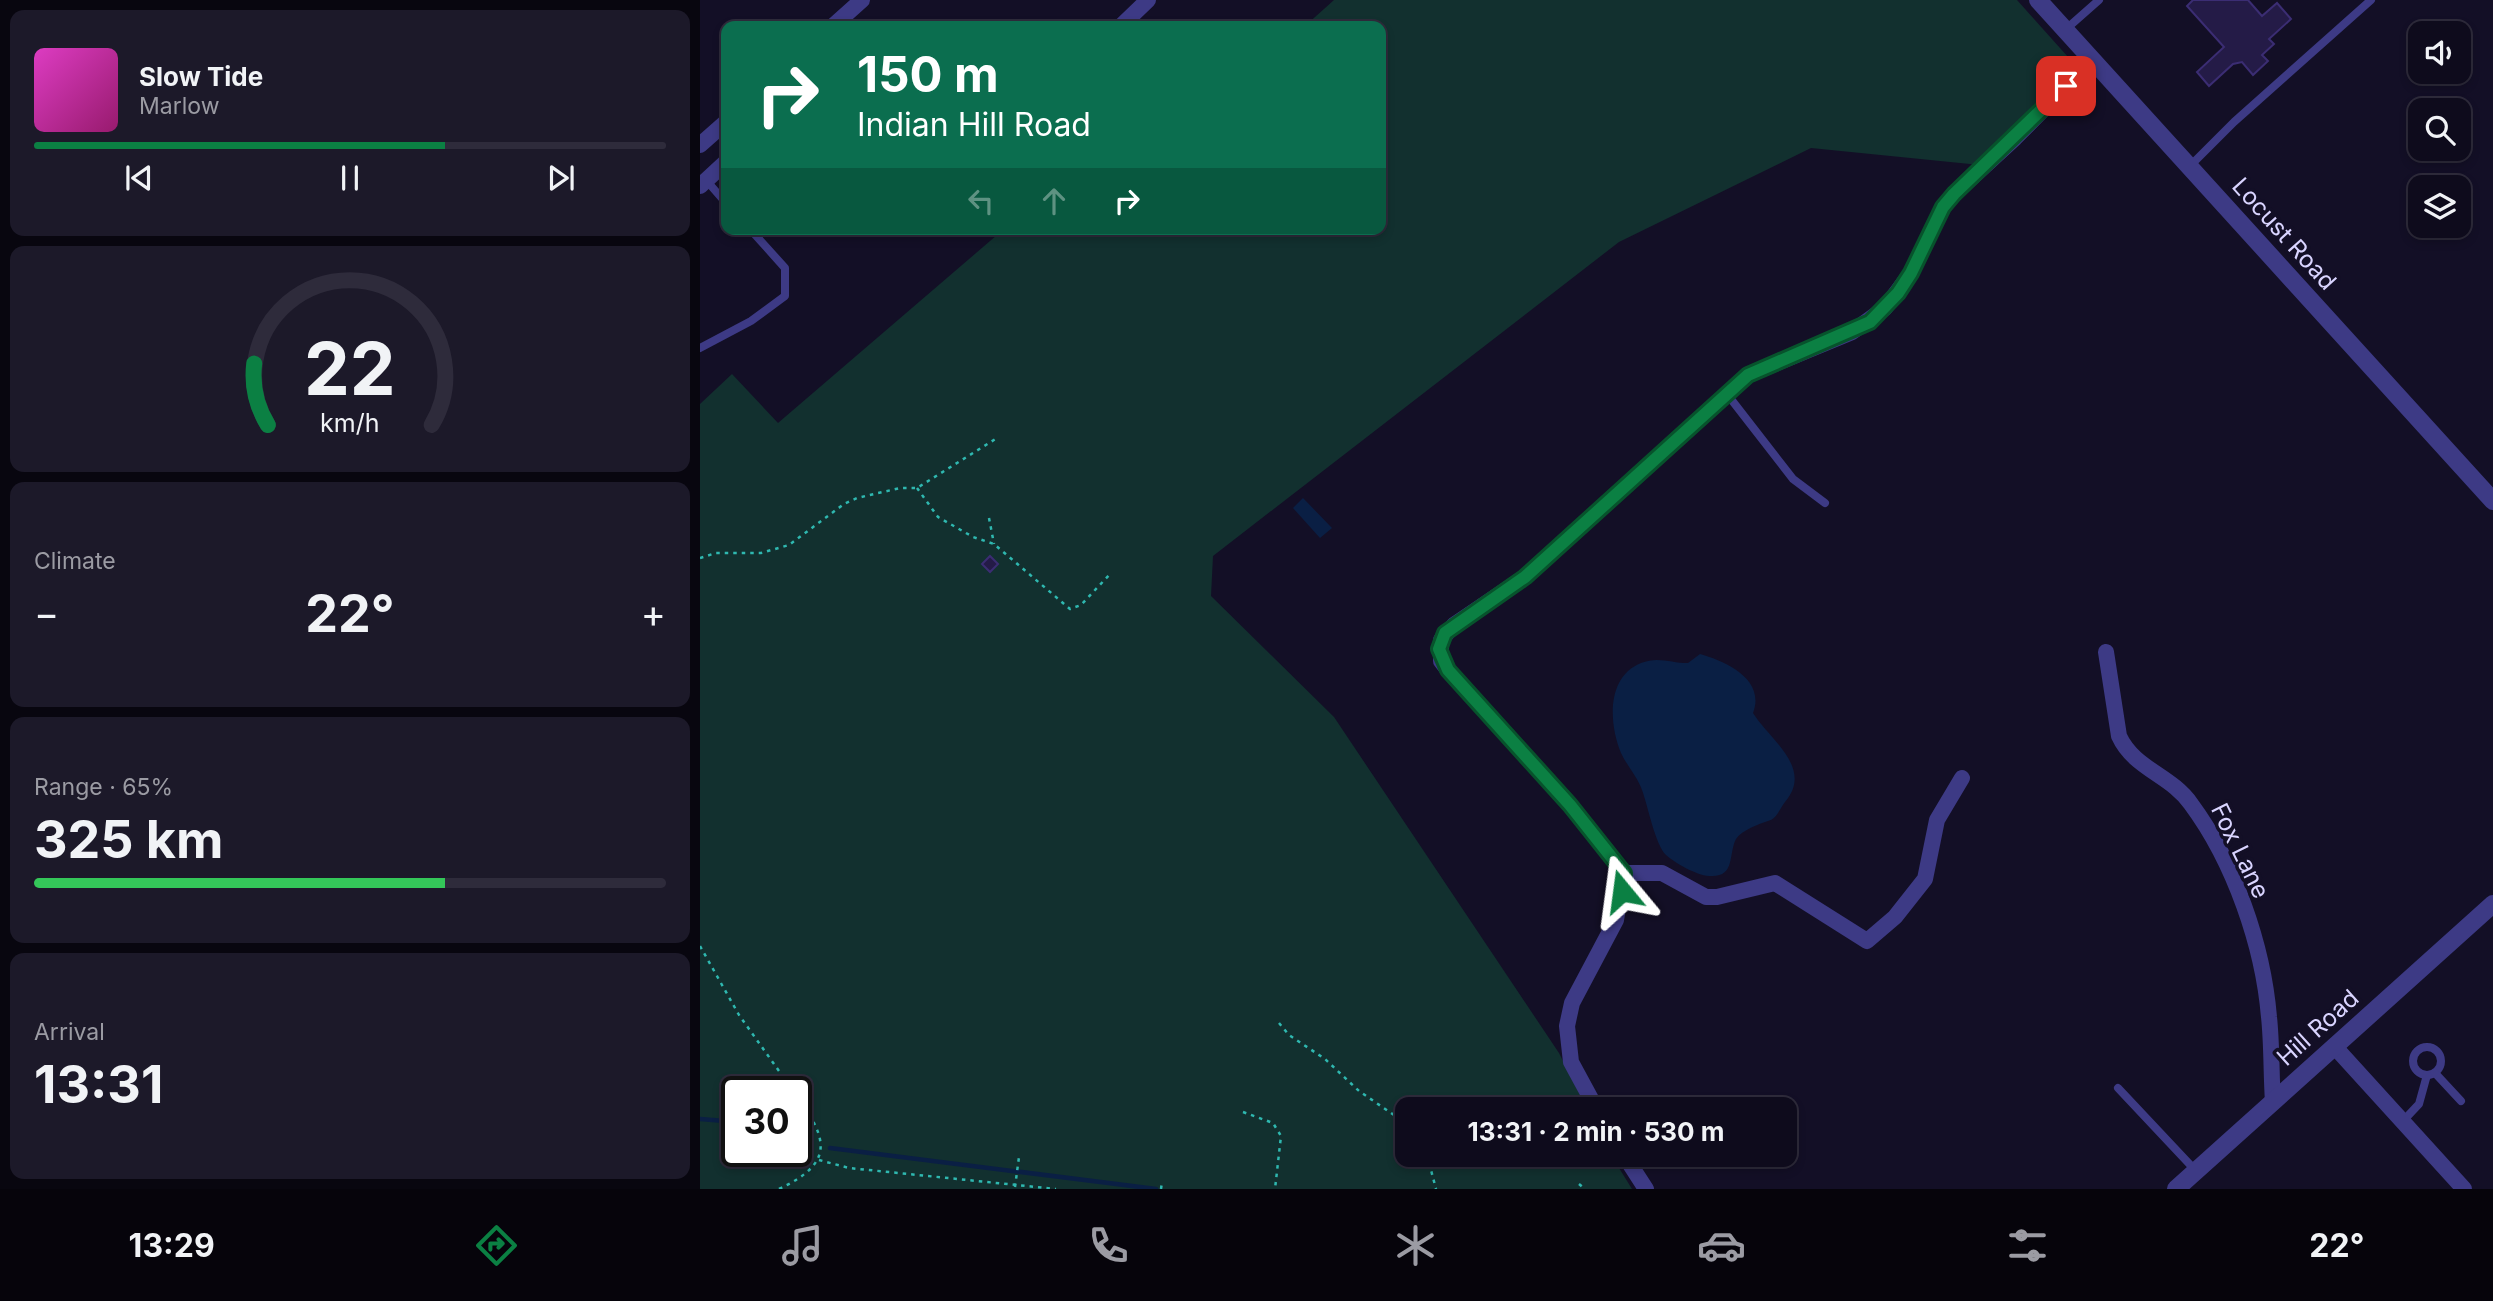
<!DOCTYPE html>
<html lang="en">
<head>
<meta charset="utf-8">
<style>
  :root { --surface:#0e0b1c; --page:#1c1929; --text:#f1f3f6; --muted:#9b9ba3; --line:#2e2b3b; --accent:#0b8043 }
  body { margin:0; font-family:Inter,sans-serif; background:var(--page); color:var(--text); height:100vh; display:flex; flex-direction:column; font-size:26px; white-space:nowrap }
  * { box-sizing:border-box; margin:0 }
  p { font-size:23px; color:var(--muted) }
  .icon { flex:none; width:38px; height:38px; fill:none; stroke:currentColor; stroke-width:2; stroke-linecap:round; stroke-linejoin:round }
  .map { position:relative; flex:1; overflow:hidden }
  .drawer { display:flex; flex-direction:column; gap:10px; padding:10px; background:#08060f; width:700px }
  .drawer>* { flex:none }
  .top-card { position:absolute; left:21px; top:21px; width:665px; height:214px; border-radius:14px; box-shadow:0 4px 10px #0003,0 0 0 2px var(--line); background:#0b6e4f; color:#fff; overflow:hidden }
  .tools { position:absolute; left:1708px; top:21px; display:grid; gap:14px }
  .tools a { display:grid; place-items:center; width:63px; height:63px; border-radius:14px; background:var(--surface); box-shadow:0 4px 10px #0003,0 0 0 2px var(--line); font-size:35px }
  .speed { position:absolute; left:21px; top:1076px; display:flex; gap:14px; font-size:35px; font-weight:700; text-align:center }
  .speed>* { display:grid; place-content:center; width:91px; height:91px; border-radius:50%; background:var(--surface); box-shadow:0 4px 10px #0003,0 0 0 2px var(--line); line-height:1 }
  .speed .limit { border:4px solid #111; border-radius:10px; background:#fff; color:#111 }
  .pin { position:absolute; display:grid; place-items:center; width:60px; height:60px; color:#fff; margin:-30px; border-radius:14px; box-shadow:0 4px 10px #0006 }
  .me { position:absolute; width:77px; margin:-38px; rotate:344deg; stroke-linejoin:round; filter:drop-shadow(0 0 5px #0008) }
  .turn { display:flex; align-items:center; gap:24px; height:147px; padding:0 21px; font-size:32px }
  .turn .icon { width:91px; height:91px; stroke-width:2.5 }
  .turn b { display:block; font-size:49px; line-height:60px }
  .lanes { display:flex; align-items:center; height:66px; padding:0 21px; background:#0003; justify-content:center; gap:35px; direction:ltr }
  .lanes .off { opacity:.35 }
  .big { font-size:52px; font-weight:700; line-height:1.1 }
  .drawer .tile { flex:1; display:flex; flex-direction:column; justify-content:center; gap:10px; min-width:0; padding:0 24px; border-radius:14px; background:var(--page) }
  .drawer .dial { align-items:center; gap:0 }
  .dial svg { height:182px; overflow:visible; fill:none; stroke:var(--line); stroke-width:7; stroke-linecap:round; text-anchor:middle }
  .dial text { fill:var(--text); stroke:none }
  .song { display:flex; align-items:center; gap:21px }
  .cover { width:84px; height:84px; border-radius:10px; background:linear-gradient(135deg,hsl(310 70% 55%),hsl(320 70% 35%)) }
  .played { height:7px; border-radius:4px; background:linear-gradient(90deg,var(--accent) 65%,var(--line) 65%) }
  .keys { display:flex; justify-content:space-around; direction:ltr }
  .heat { display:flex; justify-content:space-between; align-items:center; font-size:38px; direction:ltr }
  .charge { height:10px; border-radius:5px; background:linear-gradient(90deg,#34c759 65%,var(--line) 0) }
  .trip { position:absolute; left:695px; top:1097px; width:402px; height:70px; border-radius:14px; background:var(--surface); box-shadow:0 4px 10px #0003,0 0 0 2px var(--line); font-weight:700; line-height:70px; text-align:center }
  .tab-bar { display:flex; height:112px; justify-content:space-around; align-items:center; background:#06040b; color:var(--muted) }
  .tab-bar .icon { width:49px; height:49px }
  .tab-bar .active { color:var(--accent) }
  .tab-bar b { font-size:32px; color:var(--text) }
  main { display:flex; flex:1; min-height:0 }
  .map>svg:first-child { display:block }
  .green { fill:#12302f; fill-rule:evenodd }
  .water { fill:#0a1f44 }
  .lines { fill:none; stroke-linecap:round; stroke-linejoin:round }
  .stream { stroke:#0a1f44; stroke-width:4.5 }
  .building { fill:#241b47; stroke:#3b2d73; stroke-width:2 }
  .path { stroke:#2fb8b0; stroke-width:2.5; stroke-dasharray:3.5 5; stroke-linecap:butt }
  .service { stroke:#3d3a85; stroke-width:8 }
  .minor { stroke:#3d3a85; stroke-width:16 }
  .tertiary { stroke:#3d3a85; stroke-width:18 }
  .route-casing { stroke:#07532c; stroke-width:18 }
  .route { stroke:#0b8043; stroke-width:12 }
  .labels { text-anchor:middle; stroke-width:7; stroke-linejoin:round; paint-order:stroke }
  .street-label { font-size:24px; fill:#d9d4ff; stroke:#130f26 }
</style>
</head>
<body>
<main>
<section class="drawer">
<div class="tile">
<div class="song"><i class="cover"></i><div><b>Slow Tide</b><p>Marlow</p></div></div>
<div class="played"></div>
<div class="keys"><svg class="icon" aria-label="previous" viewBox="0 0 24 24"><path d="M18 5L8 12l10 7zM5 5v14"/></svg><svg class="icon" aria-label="pause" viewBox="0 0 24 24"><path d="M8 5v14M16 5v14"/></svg><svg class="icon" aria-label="next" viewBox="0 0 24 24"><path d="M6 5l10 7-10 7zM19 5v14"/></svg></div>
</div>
<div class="tile dial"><svg viewBox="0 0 100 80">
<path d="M14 69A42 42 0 1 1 86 69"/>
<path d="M14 69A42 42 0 0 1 8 42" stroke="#0b8043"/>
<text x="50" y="56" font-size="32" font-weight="700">22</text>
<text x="50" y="72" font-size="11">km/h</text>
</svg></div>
<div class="tile"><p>Climate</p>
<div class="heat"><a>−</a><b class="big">22°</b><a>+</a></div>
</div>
<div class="tile"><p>Range · 65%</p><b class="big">325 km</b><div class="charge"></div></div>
<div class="tile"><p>Arrival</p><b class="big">13:31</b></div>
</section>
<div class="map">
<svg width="1793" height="1189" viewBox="0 0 1793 1189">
  <rect width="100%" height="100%" fill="#130f26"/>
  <path class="green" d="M634,0H1317L1377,67L1280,165L1111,148L919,242L513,556L511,596L634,717L859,1053L887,1109L707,1110V1155H911L932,1189H0V404L32,374L78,423L304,229H681V26H605ZM37,1092H96V1152H37Z"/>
  <g class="water">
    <polygon points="603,498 632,528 620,538 593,508"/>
    <path d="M1000,654C1025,661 1066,679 1053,713C1070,740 1114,768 1085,802C1080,808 1077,819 1068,821C1059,824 1042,830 1036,839C1028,854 1036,878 1009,876C996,875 975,863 966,855C955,844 948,806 942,790C937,776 927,766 921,753C909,724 906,677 941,663C958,656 971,663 988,663Z"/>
  </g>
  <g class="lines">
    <g class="stream">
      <polyline points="0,1119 37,1122"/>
      <polyline points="96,1140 109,1143"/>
      <polyline points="130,1148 456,1189"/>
    </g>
  </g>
  <g class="building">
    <polygon points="1493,0 1548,0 1562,16 1577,3 1591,19 1569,39 1574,44 1562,55 1568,61 1553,75 1542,62 1533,64 1509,86 1497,72 1524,47 1487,6"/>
    <polygon points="290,556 298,564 290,572 282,564"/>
  </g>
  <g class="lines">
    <g class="path">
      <polyline points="217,488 238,517 273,537 294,544 370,609 381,605 411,573"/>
      <polyline points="289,518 294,544"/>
      <polyline points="0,558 16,553 61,553 89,545 144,504 157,498 200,488 217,488 297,438"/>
      <polyline points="0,946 39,1015 94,1092"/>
      <polyline points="579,1023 589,1035 625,1059 659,1091 707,1124"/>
      <polyline points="543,1112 573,1123 581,1136 575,1189"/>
      <polyline points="727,1155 736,1189"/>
      <polyline points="119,1160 149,1168 356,1189"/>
      <polyline points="879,1184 885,1189"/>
      <polyline points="315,1187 319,1157"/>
      <path d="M79,1189C134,1163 129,1140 96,1095"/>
      <polyline points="461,1189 462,1182"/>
    </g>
    <g class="service">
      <polyline points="1365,30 1399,0"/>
      <polyline points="1490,166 1534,122 1671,0"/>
      <polyline points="6,180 26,203"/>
      <polyline points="0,348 51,321 85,296 85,268 50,229"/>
      <polyline points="1027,394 1093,479 1125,503"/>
      <circle cx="1727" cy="1061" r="14"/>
      <polyline points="1735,1073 1761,1101"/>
      <polyline points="1418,1088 1496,1171"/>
      <polyline points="1703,1121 1719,1104 1727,1075"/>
    </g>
    <g class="minor">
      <polyline points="133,26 162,0"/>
      <polyline points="421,26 448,0"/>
      <polyline points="0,145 26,122"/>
      <polyline points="0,186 26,162"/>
      <path d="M1406,652L1419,736C1434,769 1471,775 1491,804C1534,862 1563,945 1569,1017C1572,1045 1571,1073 1573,1102"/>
      <polyline points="924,873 962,873 1006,897 1017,897 1075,883 1167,941 1195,917 1225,879 1237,820 1262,778"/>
      <polyline points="1634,1046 1764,1189"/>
      <polyline points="897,1110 871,1062 867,1026 872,1003 916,920 924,873 870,805 748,670 741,661 741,640 754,625 825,577 1048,375 1152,332 1185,308 1211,273 1243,207 1254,194 1315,138 1392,60"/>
      <polyline points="924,1155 946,1189"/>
    </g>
    <g class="tertiary">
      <polyline points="1338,0 1793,501"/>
      <polyline points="1476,1189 1793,904"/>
    </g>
  </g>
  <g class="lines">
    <defs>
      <polyline id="route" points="922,891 924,873 870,805 748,670 739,649 745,633 825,577 1048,375 1170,322 1198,293 1211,273 1243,207 1254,194 1366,86"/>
    </defs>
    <use href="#route" class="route-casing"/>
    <use href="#route" class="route"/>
  </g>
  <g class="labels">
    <g class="street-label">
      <text transform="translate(1584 234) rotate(48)" y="8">Locust Road</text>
      <text transform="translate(1540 851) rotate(64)" y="8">Fox Lane</text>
      <text transform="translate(1618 1028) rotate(-42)" y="8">Hill Road</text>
    </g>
  </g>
</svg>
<div class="tools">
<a><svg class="icon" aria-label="sound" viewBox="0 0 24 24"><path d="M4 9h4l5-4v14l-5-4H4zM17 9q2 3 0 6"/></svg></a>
<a><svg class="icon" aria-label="search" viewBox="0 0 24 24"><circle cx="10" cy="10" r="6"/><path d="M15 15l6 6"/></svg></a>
<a><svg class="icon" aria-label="layers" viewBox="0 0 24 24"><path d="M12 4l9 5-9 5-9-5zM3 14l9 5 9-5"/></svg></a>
</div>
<div class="speed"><div class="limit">30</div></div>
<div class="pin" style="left:1366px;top:86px;background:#d93025"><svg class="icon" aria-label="arrive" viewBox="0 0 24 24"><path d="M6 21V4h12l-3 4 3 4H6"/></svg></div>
<svg class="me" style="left:922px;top:891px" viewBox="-20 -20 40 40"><path d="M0-17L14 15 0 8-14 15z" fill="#0b8043" stroke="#fff" stroke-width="4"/></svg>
<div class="trip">13:31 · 2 min · 530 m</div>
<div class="top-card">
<div class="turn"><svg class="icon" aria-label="right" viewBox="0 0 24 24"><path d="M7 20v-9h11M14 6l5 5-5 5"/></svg><div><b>150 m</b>Indian Hill Road</div></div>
<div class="lanes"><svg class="icon off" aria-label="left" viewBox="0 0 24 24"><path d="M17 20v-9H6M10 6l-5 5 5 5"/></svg><svg class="icon off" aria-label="ahead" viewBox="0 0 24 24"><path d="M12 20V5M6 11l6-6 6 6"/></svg><svg class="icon" aria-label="right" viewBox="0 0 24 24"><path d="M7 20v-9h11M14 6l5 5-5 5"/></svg></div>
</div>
</div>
</main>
<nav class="tab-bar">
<b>13:29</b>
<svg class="icon active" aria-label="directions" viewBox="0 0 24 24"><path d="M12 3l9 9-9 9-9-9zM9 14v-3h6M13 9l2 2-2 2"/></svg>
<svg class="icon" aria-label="music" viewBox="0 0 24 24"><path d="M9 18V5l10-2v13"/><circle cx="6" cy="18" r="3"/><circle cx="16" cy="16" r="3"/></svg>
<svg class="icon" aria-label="phone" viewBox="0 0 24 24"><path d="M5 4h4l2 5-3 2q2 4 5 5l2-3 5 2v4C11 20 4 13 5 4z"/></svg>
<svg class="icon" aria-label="climate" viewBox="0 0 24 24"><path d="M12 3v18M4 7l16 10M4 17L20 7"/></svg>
<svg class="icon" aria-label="car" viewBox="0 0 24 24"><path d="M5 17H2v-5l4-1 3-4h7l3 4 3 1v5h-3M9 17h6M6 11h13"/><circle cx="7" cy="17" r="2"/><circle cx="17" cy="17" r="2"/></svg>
<svg class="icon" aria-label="filters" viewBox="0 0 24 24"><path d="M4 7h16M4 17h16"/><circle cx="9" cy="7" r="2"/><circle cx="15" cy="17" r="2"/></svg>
<b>22°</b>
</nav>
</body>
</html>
